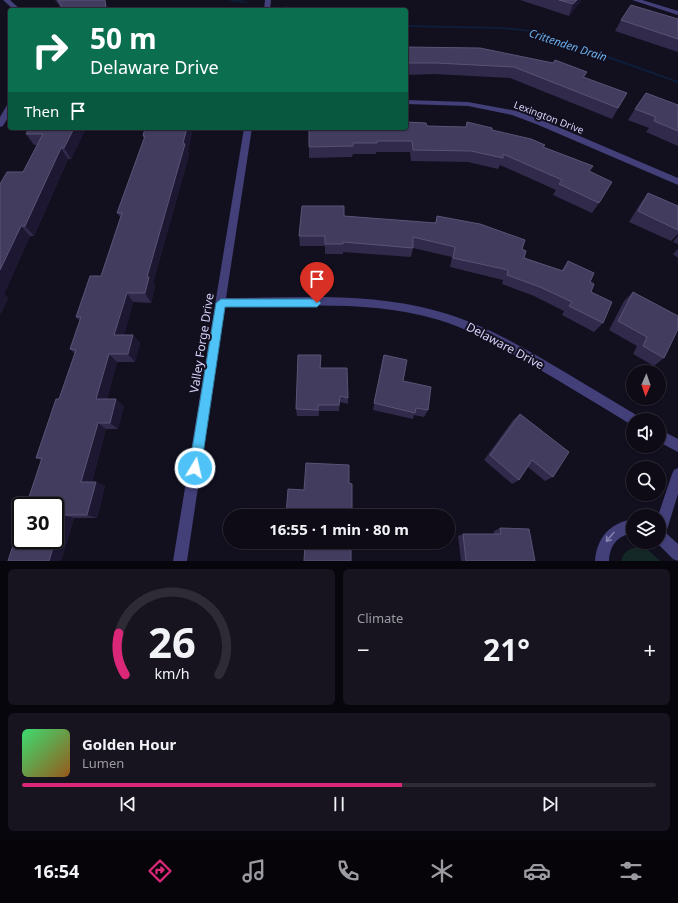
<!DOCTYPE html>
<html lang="en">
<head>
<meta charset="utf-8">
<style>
  :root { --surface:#0e0b17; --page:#171420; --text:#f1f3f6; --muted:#9b9ba1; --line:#2e2b36; --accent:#db2777 }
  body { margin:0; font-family:"Noto Sans",sans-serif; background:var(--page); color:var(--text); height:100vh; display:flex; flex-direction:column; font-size:15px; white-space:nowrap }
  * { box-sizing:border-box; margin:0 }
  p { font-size:13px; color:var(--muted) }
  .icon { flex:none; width:22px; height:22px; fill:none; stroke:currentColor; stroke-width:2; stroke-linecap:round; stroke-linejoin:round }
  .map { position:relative; height:561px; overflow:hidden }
  .side { display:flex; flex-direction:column; gap:8px; padding:8px; background:#08060d; flex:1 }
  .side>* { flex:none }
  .hud { position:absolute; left:8px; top:8px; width:400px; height:122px; border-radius:4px; box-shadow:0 1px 3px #0004,0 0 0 1px var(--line); background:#0b6e4f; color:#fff; overflow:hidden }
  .needle { width:26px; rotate:182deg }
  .tools { position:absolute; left:626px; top:365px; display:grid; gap:8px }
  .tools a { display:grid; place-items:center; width:40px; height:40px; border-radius:50%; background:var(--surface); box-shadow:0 1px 3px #0004,0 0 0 1px var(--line); font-size:20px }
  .speed { position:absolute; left:12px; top:497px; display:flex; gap:8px; font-size:20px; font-weight:700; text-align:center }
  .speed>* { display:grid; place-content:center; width:52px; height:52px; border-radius:50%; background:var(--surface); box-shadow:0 1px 3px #0004,0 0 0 1px var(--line); line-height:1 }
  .speed .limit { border:2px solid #111; border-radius:6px; background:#fff; color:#111 }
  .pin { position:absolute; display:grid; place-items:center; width:34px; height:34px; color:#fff; margin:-41px -17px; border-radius:50% 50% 50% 0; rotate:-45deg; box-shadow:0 0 4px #0007 }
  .pin .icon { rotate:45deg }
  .me { position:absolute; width:44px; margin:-22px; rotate:9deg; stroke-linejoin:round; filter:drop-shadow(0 0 3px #0008) }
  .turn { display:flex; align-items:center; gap:14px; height:84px; padding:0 16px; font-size:18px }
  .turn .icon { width:52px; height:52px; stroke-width:2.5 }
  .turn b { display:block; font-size:28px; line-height:34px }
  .then { display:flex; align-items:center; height:38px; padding:0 16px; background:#0003; gap:8px; font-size:15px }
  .big { font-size:30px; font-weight:700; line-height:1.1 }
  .side .card { flex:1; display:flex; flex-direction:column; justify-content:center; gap:6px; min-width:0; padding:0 14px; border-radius:6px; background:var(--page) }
  .side .dial { align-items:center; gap:0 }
  .dial svg { height:104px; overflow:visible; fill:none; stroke:var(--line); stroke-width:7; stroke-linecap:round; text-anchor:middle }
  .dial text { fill:var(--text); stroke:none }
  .song { display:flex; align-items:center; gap:12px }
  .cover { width:48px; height:48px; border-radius:6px; background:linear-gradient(135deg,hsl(140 70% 55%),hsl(30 70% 35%)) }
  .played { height:4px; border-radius:2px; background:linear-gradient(90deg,var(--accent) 60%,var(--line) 60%) }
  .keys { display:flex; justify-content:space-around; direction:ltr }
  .heat { display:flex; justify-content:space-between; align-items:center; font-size:22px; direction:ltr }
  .side .tiles { flex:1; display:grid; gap:8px; grid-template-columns:1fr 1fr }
  .card:last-child { grid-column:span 2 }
  .trip { position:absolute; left:223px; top:509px; width:232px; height:40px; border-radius:20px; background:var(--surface); box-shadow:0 1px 3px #0004,0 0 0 1px var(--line); font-weight:700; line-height:40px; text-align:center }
  .menu { display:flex; height:64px; justify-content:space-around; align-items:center; background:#060409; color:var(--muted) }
  .menu .icon { width:28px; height:28px }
  .menu .on { color:var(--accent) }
  .menu b { font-size:18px; color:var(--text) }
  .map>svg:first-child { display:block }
  .green { fill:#132827 }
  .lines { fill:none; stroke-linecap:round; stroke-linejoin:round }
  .stream { fill:#0e1d38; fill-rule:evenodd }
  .minor { fill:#423f79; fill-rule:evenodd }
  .wall { fill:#312a4b }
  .shaded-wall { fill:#1d1732 }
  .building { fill:#423c5e; stroke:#5a5376 }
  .oneway { stroke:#8581b3 }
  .route { fill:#4fc3f7; stroke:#337fa1 }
  .labels { text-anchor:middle; stroke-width:4; stroke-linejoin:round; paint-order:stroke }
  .far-street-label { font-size:10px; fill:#d7d2fa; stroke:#120f1f }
  .far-water-label { font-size:11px; font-style:italic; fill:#6bb1ef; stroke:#120f1f }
  .street-label { font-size:12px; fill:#d7d2fa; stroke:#120f1f }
</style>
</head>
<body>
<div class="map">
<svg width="678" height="561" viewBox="0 0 678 561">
  <rect width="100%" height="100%" fill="#120f1f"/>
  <path class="green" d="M637,547L647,549L660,561H621C623,552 629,549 637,547Z"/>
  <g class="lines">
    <g class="stream">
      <polygon points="229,0 239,0 248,2 246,3 231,1"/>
      <path d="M285,6L304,9L306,10C299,10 291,10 284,7Z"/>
      <polygon points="406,25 502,27 531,30 564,40 678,81 678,83 562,42 531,32 502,29 406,27"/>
    </g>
    <g class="minor">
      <polygon points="3,0 10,0 21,10 14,10"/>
      <polygon points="265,0 271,0 270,10 264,10"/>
      <polygon points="632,0 642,0 678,11 678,15"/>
      <polygon points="406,100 468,102 517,111 542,120 678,178 678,185 536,124 512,115 468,106 406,104"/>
      <polygon points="7,105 10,105 10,114 3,126 0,127 0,117"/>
      <path d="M244,128H252L226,298C296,298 369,292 437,311C482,323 523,347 563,371C588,386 613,401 638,416L640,420H633V426L630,424C599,405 568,386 537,368C505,349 474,331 439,320C370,299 295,307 225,307L187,561H173Z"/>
      <polygon points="659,429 678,439 678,452 659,442"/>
      <polygon points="678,468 678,494 666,533 678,544 678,561 673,559 656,542 659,542 658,516 672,474 674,470"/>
      <path d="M633,519V533C617,536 610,545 609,561H595C597,537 610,523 633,519Z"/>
    </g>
  </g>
  <g class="wall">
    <polygon points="55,0 105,0 109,10 63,10"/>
    <polygon points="520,0 581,0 580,2 569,16"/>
    <polygon points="678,19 678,52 615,31 621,20"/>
    <polygon points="406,47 587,72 584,78 627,93 612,119 510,78 434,74 406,75"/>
    <polygon points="678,105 678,146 646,132 649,128 628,120 635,109"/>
    <polygon points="427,126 492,130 545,145 544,147 589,171 599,203 592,213 553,195 556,190 500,165 498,169 468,162 411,161 410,152 376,152 376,154 353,154 352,157 309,158 309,147"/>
    <polygon points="86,128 71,159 68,159 34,236 30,236 4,294 8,298 0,315 23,172 37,145 34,145 26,134"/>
    <polygon points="145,128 193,128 188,151 189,155 153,283 155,286 151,303 133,302 124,335 133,335 140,343 135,362 117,362 107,399 124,406 118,429 106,429 92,482 105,486 97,518 74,518 61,561 41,460 36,458 59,399 75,354 70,349 80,321 76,317 101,276 121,218 117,213 144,139 143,136"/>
    <polygon points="648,193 678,206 678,234 671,241 629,222 640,204"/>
    <polygon points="344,216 435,223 437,216 522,249 524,258 561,271 568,261 590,282 591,292 603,323 594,332 562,315 564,311 534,296 502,284 503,280 450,267 452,257 413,248 411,257 343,252 343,254 325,254 325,246 300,246 299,236"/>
    <polygon points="678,236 678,244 673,242"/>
    <polygon points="678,249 678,258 673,254"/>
    <polygon points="633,292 664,358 654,366 633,354 637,346 609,330 624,301"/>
    <polygon points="321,355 321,368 348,398 348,404 340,402 339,411 319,411 319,416 297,416 296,409"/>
    <polygon points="384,355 403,381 428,410 424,417 414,415 413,419 373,410"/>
    <polygon points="520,414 553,477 545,481 528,467 519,480 512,484 484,460 513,420"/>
    <polygon points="500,528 535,561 461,561 458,536 463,534 494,534 494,531"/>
  </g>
  <g class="shaded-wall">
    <polygon points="105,0 109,10 106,10"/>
    <polygon points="577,0 581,0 580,2 569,16 573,4"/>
    <polygon points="74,128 86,128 71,159 64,148"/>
    <polygon points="187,128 193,128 188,151 189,155 153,283 155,286 151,303 145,293 147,277"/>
    <polygon points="61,148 68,159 34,236 25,226"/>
    <polygon points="21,226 30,236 4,294 8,298 0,315 0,270"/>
    <polygon points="127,293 133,302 122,343 114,335"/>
    <polygon points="133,335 140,343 135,362 128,354"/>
    <polygon points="109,354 117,362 105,406 96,399"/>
    <polygon points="116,399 124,406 118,429 110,423"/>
    <polygon points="98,423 106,429 91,486 81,482"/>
    <polygon points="96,482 105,486 97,518 87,515"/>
    <polygon points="63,515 74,518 61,561 49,561"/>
  </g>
  <g class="building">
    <polygon points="58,0 105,0 106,10 63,10"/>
    <polygon points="559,0 577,0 573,4"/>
    <polygon points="631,5 678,19 678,39 621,20"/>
    <rect x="185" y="9" width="34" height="1"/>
    <polygon points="406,47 480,48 553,63 555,60 587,72 583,77 627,93 618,108 514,67 436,63 406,63"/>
    <polygon points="646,93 678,105 678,131 654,121 656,117 635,109"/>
    <polygon points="406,122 426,123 427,126 466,127 467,122 492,128 492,130 531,139 545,145 543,147 593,166 589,171 612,182 599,203 559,184 562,180 503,154 503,158 471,151 413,150 412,141 377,141 377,143 353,143 353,146 309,147 309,128 406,128"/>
    <polygon points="29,128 74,128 64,148 61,148 25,226 21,226 0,270 0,184 7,172 23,172 43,134 26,134"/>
    <polygon points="145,128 187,128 183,143 185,144 147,277 149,277 145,293 127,293 114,335 133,335 128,354 109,354 96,399 116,399 110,423 98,423 81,482 96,482 87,515 63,515 49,561 8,561 21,521 21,540 55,540 55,506 26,506 42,458 36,458 56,399 59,399 76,350 70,349 81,317 76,317 90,276 101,276 122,213 117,213 145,136 143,136"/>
    <polygon points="648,193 678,206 678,230 638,211"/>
    <polygon points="302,206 344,206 344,216 436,223 437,216 480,224 525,240 522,249 526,251 524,258 563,271 568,261 594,273 590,282 594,284 591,292 612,302 603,323 569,306 572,302 540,287 507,275 508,270 453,258 455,247 413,237 413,248 343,242 343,244 325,244 325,236 299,236"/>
    <polygon points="633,292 678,316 678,329 664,358 643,346 647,337 618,321"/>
    <polygon points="298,355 321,355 320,368 347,368 348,398 340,396 339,405 318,405 318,410 296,409"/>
    <polygon points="384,355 407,360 403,381 431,387 428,410 416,408 415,413 374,403"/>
    <polygon points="520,414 569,452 553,477 532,460 519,480 490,455"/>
    <polygon points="306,463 349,465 349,483 352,484 352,516 286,516 288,489 304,490"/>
    <polygon points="500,528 529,529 535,561 466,561 463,534 501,534"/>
    <polygon points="305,542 351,542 351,561 304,561"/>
  </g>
  <defs><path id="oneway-shaft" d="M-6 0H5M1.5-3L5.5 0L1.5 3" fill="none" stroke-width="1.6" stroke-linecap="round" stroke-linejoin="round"/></defs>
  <use class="oneway" href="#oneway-shaft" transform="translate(610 537) rotate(130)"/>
  <polygon class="route" points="221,299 317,299 321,303 317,307 225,307 201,468 199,472 195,474 191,472 189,468 216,303"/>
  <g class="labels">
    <g class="far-street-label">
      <text transform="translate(549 117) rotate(21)" y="4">Lexington Drive</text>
    </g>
    <g class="far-water-label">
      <text transform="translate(568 45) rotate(18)" y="4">Crittenden Drain</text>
    </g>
    <g class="street-label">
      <text transform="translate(202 343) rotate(-81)" y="4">Valley Forge Drive</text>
      <text transform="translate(505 346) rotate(28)" y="4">Delaware Drive</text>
    </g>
  </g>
</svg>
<div class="tools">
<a><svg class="needle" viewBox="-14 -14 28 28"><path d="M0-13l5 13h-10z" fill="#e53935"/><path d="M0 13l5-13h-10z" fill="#9b9ba1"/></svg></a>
<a><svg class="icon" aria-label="sound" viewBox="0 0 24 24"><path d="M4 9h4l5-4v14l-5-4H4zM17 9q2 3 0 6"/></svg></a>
<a><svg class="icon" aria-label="search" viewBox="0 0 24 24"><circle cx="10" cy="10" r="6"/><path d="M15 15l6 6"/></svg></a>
<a><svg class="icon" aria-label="layers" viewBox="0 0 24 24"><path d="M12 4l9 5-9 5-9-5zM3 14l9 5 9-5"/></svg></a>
</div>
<div class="speed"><div class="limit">30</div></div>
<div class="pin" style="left:317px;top:303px;background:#d93025"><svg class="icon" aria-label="arrive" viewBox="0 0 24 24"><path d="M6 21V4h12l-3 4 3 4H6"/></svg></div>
<svg class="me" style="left:195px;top:468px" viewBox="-20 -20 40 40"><circle r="17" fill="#4fc3f7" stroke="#fff" stroke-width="3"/><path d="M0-11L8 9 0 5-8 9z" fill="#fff"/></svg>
<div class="trip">16:55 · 1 min · 80 m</div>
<div class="hud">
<div class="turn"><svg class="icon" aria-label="right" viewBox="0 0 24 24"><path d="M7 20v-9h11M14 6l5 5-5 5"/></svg><div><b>50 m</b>Delaware Drive</div></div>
<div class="then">Then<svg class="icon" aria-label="arrive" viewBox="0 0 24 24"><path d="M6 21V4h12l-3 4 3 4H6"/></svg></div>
</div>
</div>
<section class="side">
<div class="tiles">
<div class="card dial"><svg viewBox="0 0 100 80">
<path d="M14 69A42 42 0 1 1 86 69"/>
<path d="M14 69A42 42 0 0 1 9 37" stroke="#db2777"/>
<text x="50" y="56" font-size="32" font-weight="700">26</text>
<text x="50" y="72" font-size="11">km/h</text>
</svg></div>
<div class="card"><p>Climate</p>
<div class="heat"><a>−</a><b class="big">21°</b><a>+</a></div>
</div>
<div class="card">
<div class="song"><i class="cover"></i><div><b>Golden Hour</b><p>Lumen</p></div></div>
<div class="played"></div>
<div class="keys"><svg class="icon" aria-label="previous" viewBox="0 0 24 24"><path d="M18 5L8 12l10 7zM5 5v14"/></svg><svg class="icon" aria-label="pause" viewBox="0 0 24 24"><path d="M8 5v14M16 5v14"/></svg><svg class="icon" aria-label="next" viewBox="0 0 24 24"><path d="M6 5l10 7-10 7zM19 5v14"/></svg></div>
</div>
</div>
</section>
<nav class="menu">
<b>16:54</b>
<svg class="icon on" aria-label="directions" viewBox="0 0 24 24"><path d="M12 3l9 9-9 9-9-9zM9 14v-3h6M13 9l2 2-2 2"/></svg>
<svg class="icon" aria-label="music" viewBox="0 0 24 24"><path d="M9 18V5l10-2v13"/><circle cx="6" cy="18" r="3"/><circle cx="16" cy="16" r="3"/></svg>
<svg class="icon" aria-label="phone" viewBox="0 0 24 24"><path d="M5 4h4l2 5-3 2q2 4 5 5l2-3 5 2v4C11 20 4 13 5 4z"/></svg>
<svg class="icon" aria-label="climate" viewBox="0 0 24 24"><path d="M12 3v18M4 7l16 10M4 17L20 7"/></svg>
<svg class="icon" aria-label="car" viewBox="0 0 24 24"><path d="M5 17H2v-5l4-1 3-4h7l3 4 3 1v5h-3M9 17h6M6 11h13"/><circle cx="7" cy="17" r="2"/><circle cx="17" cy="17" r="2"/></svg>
<svg class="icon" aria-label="filters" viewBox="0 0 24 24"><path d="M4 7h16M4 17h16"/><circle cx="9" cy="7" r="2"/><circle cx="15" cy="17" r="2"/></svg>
</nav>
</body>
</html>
